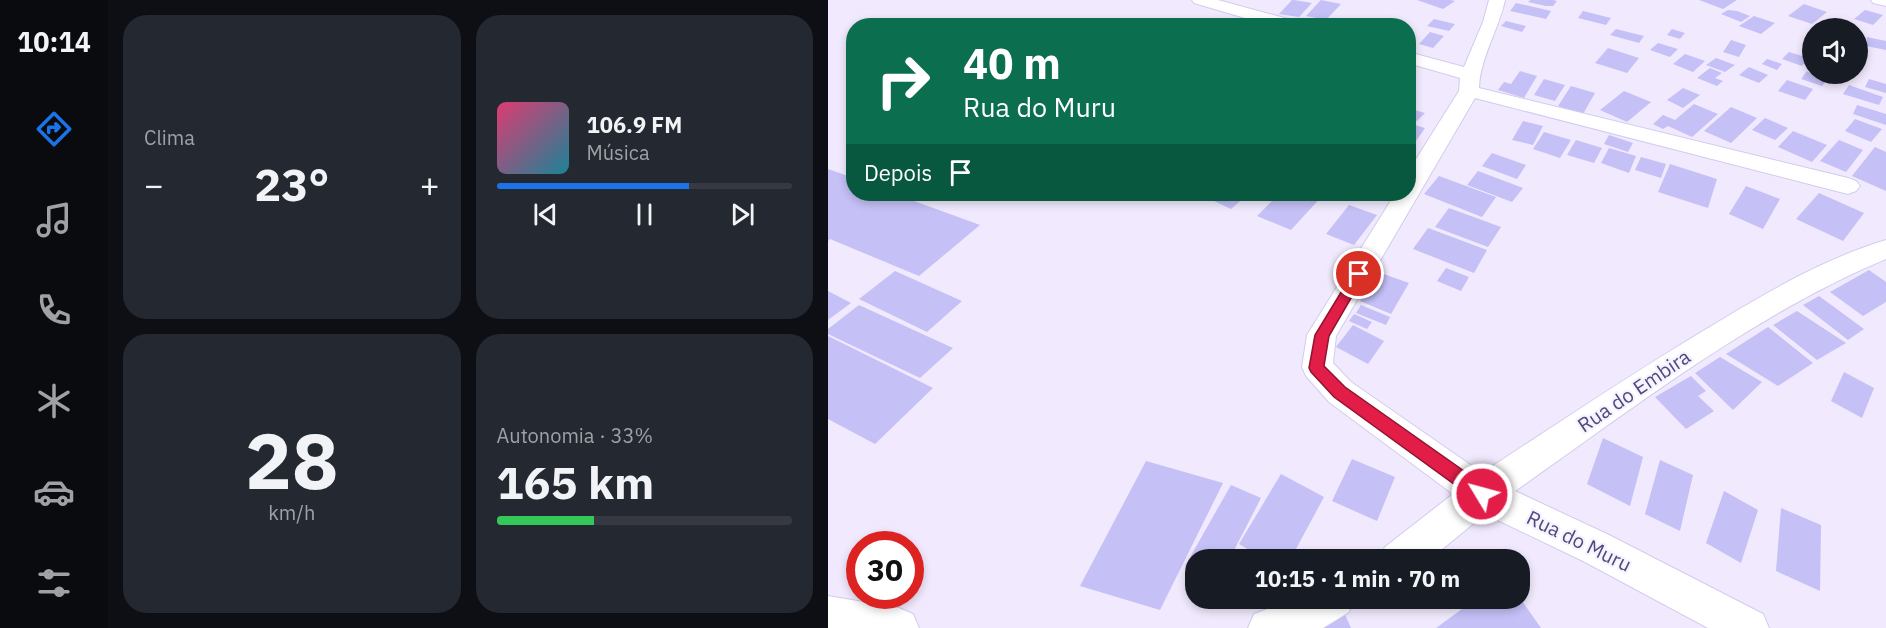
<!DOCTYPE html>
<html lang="pt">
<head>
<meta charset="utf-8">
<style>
  :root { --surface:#171b24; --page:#242831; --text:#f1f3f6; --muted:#9ea1a6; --line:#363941; --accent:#1a73e8 }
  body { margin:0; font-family:"IBM Plex Sans",sans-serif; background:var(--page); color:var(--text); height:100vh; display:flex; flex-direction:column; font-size:22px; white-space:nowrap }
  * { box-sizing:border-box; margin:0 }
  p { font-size:20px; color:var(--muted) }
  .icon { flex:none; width:33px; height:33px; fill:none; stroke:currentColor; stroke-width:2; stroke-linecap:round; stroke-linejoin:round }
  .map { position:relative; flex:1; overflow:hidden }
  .panel { display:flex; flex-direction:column; gap:15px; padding:15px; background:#0d0f14; width:720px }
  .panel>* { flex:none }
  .banner { position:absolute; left:18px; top:18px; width:570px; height:183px; border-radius:24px; box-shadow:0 3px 9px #0003; background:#0b6e4f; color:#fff; overflow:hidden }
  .controls { position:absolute; left:974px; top:18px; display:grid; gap:12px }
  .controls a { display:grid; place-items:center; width:66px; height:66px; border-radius:50%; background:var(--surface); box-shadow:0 3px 9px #0003; font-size:30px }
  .speed { position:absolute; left:18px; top:531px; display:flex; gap:12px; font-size:30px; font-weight:700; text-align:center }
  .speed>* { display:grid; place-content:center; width:78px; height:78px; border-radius:50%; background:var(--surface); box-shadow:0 3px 9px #0003; line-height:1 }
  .speed .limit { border:9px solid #d22; background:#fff; color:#111 }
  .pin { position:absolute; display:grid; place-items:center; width:51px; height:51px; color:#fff; margin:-26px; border:3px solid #fff; border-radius:50%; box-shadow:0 2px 6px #0007 }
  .me { position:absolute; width:66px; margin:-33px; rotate:307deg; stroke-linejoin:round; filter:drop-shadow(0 0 4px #0008) }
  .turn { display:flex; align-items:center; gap:21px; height:126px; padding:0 18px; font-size:27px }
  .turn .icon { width:78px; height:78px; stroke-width:2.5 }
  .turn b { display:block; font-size:42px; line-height:51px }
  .then { display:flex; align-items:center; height:57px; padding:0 18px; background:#0003; gap:12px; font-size:22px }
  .big { font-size:45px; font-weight:700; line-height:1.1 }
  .panel .widget { flex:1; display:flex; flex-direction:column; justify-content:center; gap:9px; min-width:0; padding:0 21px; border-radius:24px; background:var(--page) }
  .panel .dial { align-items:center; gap:0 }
  .dial b { font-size:78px; line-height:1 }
  .song { display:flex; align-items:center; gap:18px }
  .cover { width:72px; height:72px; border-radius:9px; background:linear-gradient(135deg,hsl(340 70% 55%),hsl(190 70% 35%)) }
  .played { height:6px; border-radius:3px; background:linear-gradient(90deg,var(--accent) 65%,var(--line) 65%) }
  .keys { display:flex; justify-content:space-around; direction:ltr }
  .heat { display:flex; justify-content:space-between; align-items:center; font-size:33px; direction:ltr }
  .charge { height:9px; border-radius:4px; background:linear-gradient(90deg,#34c759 33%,var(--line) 0) }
  .panel .tiles { flex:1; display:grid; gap:15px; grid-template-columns:repeat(2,1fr) }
  .trip { position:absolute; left:357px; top:549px; width:345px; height:60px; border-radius:24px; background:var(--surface); box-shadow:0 3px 9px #0003; font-weight:700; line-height:60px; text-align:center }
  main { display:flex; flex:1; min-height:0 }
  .tabs { display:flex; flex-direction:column; width:108px; justify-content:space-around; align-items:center; background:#090b0e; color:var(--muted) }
  .tabs .icon { width:42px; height:42px }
  .tabs .on { color:var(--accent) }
  .tabs b { font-size:27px; color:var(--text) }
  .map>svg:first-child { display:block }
  .building { fill:#c5c0f6 }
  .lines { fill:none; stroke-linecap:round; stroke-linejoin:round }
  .minor-casing { stroke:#d1ccec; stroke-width:2 }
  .minor { fill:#fff; fill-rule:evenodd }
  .route { fill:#e11d48; stroke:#92132f; stroke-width:1.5 }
  .labels { text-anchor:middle; stroke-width:4.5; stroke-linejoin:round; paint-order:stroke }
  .street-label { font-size:20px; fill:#4d4a7d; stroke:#f6f3ff }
</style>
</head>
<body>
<main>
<nav class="tabs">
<b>10:14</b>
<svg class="icon on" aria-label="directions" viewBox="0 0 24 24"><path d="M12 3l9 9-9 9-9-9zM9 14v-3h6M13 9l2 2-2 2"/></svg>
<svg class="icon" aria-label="music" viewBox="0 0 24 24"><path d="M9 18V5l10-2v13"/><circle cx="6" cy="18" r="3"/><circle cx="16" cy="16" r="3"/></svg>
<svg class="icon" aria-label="phone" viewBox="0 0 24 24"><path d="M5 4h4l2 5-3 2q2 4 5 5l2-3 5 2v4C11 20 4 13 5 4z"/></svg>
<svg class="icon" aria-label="climate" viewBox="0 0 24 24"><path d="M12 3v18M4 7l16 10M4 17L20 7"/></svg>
<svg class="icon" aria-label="car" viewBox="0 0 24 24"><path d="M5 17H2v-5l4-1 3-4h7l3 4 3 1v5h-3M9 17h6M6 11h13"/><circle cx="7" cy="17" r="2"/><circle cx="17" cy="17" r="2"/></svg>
<svg class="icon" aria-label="filters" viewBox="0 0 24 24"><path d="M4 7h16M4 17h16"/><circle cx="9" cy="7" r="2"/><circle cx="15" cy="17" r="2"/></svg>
</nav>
<section class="panel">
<div class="tiles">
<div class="widget"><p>Clima</p>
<div class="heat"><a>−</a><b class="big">23°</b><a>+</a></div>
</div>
<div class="widget">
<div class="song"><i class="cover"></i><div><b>106.9 FM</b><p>Música</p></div></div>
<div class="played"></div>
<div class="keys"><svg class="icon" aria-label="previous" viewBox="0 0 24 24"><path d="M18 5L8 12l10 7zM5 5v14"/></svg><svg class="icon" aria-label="pause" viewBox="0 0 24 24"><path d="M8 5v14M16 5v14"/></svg><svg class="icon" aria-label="next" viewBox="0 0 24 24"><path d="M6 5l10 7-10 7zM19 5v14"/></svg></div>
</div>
<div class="widget dial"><b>28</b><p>km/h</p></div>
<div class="widget"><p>Autonomia · 33%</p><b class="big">165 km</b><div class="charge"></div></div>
</div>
</section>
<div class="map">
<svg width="1058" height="628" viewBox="0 0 1058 628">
  <rect width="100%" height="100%" fill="#f1eafe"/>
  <g class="building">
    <polygon points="464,0 466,0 484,3 471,17 451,14"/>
    <polygon points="493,0 513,4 498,20 478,16"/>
    <polygon points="589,0 623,0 627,1 615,9"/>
    <polygon points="702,0 725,0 729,1 725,6 718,6 700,2"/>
    <polygon points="871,0 909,0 895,9"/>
    <polygon points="688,3 723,11 718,19 682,11"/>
    <polygon points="976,4 999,12 984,24 960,16"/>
    <polygon points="900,10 909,11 922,16 913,22 893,14"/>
    <polygon points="1037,10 1055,15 1045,25 1026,19"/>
    <polygon points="755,11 783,18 778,25 750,18"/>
    <polygon points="926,16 947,23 933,34 911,26"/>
    <polygon points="560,18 574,22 570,26 553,26"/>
    <polygon points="606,19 627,24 621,31 599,26"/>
    <polygon points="678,21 698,26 694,32 673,26"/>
    <polygon points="788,29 816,36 811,43 782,35"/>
    <polygon points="844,29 857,33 852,39 839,35"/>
    <polygon points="602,32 616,36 605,48 591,44"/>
    <polygon points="1039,37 1058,41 1058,50 1038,46"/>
    <polygon points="903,40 918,45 911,57 895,52"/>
    <polygon points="830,43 850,49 842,57 822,50"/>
    <polygon points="780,48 811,58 799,73 767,63"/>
    <polygon points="961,52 981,58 974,66 954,59"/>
    <polygon points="857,54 877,61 865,72 845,64"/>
    <polygon points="888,58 907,65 897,72 878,65"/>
    <polygon points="939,59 954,64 949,70 934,64"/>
    <polygon points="921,67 940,75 931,83 911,75"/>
    <polygon points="882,68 894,73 887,78 895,81 889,86 869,78"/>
    <polygon points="692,71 709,76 696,98 670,90 676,82 683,84"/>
    <polygon points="979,71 984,74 1001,78 994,86 973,79"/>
    <polygon points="716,79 737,85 727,101 706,95"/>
    <polygon points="1041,79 1058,84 1058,93 1037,87"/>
    <polygon points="959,80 985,89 977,100 950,91"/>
    <polygon points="1021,85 1055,97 1051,105 1015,94"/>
    <polygon points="743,86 767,93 755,114 730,106"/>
    <polygon points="855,88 872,95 855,108 839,100"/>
    <polygon points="796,91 823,102 799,122 772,110"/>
    <polygon points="866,104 890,114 864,137 840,126 835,129 825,124 835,115 847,120"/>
    <polygon points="1029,105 1058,114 1058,125 1025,114"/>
    <polygon points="903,107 929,118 903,143 876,131"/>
    <polygon points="580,108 597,113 589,121 580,118"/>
    <polygon points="937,118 960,128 947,140 924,130"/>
    <polygon points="1027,119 1054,129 1043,142 1017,131"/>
    <polygon points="695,121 715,126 705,145 684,140"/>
    <polygon points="580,123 597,128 588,141 580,138"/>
    <polygon points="965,131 999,145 984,162 950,147"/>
    <polygon points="716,132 743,140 732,158 705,149"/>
    <polygon points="781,135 805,143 800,152 776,144"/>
    <polygon points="748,140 774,148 766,163 739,155"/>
    <polygon points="1011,140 1035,150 1018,172 992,161"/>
    <polygon points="1047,147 1058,152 1058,191 1024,176"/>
    <polygon points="781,148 808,156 801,173 773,163"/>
    <polygon points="664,153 698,165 689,179 654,166"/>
    <polygon points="813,157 838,164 833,178 807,170"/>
    <polygon points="842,164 889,179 880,208 830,192"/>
    <polygon points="0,169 26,178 26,194 67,194 152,225 91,276 2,239 0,241"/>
    <polygon points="650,171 695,188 684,202 639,185"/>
    <polygon points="611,176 668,197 654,217 596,194"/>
    <polygon points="918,186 952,199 935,229 901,214"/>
    <polygon points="991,193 1036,213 1015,241 968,219"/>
    <polygon points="391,194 420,194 403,209 384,200"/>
    <polygon points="451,194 496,194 463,230 429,216"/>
    <polygon points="521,205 549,215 526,245 498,234"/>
    <polygon points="621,208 673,227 660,247 607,227"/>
    <polygon points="600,228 659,250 646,273 585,249"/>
    <polygon points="618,268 641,277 633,291 609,281"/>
    <polygon points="1041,270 1058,282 1058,302 1035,316 1002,292"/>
    <polygon points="67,271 134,301 99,332 31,299"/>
    <polygon points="550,272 581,283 563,314 532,301"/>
    <polygon points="0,291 23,303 0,320"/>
    <polygon points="991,296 1036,329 1020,340 975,305"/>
    <polygon points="31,305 125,348 92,378 0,334 0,329"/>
    <polygon points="533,305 562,317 558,325 528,313"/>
    <polygon points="969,311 1018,343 989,360 945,325"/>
    <polygon points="526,314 544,322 539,329 521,321"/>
    <polygon points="525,325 556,341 540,364 508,347"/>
    <polygon points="940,327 985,363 950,386 898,354"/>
    <polygon points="0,336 105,388 47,444 0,419"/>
    <polygon points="892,357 934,382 905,410 867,373"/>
    <polygon points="1016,372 1046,388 1034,418 1003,401"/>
    <polygon points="863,376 878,391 870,396 886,411 858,429 827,397"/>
    <polygon points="775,438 815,457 802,506 759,484"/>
    <polygon points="524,459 567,477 549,521 504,501"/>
    <polygon points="832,460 865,475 852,531 817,514"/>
    <polygon points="318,461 395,483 332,610 252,586"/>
    <polygon points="453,474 496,497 462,560 438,560 411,544"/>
    <polygon points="403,485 433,498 401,560 368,560 368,571 357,566"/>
    <polygon points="896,491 930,510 913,563 878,543"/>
    <polygon points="953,508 993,525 992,591 948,571"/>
    <polygon points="649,598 692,598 713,628 608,628"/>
    <polygon points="515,610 523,628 485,628"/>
  </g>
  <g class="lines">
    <defs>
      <g id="minor">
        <polygon points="364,0 390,0 471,22 473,26 444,26 366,3"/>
        <path d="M661,0H677C671,29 652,58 651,88L1020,178L1028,181L1032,186L1028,191L1020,194L647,98L508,336L505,363L523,382L654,473C732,422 809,370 890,322C943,290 998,258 1058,240V259C926,314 804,409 687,491L781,535L935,614L941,628H880L755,561L657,514L601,560H551L557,547L625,494L501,402L478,376L474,367L479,335L484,327L567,194H580V172L631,91L632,78L580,63V52L636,67L655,22Z"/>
        <polygon points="1043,0 1058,0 1058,6 1045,3"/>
        <polygon points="0,596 71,608 85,614 91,628 0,628"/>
        <polygon points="468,598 526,598 521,612 495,628 420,628 426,614"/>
      </g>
    </defs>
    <use href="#minor" class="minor-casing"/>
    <use href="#minor" class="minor"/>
  </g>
  <polygon class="route" points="531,270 537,274 501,336 496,366 517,387 660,488 662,494 660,500 654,503 648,500 506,397 483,372 481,368 487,335 526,271"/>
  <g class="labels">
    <g class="street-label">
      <text transform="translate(806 391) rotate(-34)" y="7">Rua do Embira</text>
      <text transform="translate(751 541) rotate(26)" y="7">Rua do Muru</text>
    </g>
  </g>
</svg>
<div class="controls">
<a><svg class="icon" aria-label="sound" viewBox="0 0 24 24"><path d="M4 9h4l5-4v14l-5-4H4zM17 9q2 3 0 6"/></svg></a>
</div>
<div class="speed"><div class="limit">30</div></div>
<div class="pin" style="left:531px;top:274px;background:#d93025"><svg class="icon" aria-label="arrive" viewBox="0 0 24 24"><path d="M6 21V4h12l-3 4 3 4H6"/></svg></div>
<svg class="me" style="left:654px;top:494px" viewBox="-20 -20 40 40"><circle r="17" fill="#e11d48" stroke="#fff" stroke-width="3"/><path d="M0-11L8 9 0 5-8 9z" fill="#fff"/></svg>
<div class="trip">10:15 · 1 min · 70 m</div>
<div class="banner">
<div class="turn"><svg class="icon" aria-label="right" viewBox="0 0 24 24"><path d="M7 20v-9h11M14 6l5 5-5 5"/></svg><div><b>40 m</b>Rua do Muru</div></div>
<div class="then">Depois<svg class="icon" aria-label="arrive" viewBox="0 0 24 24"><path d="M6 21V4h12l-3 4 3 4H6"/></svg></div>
</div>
</div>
</main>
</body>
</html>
